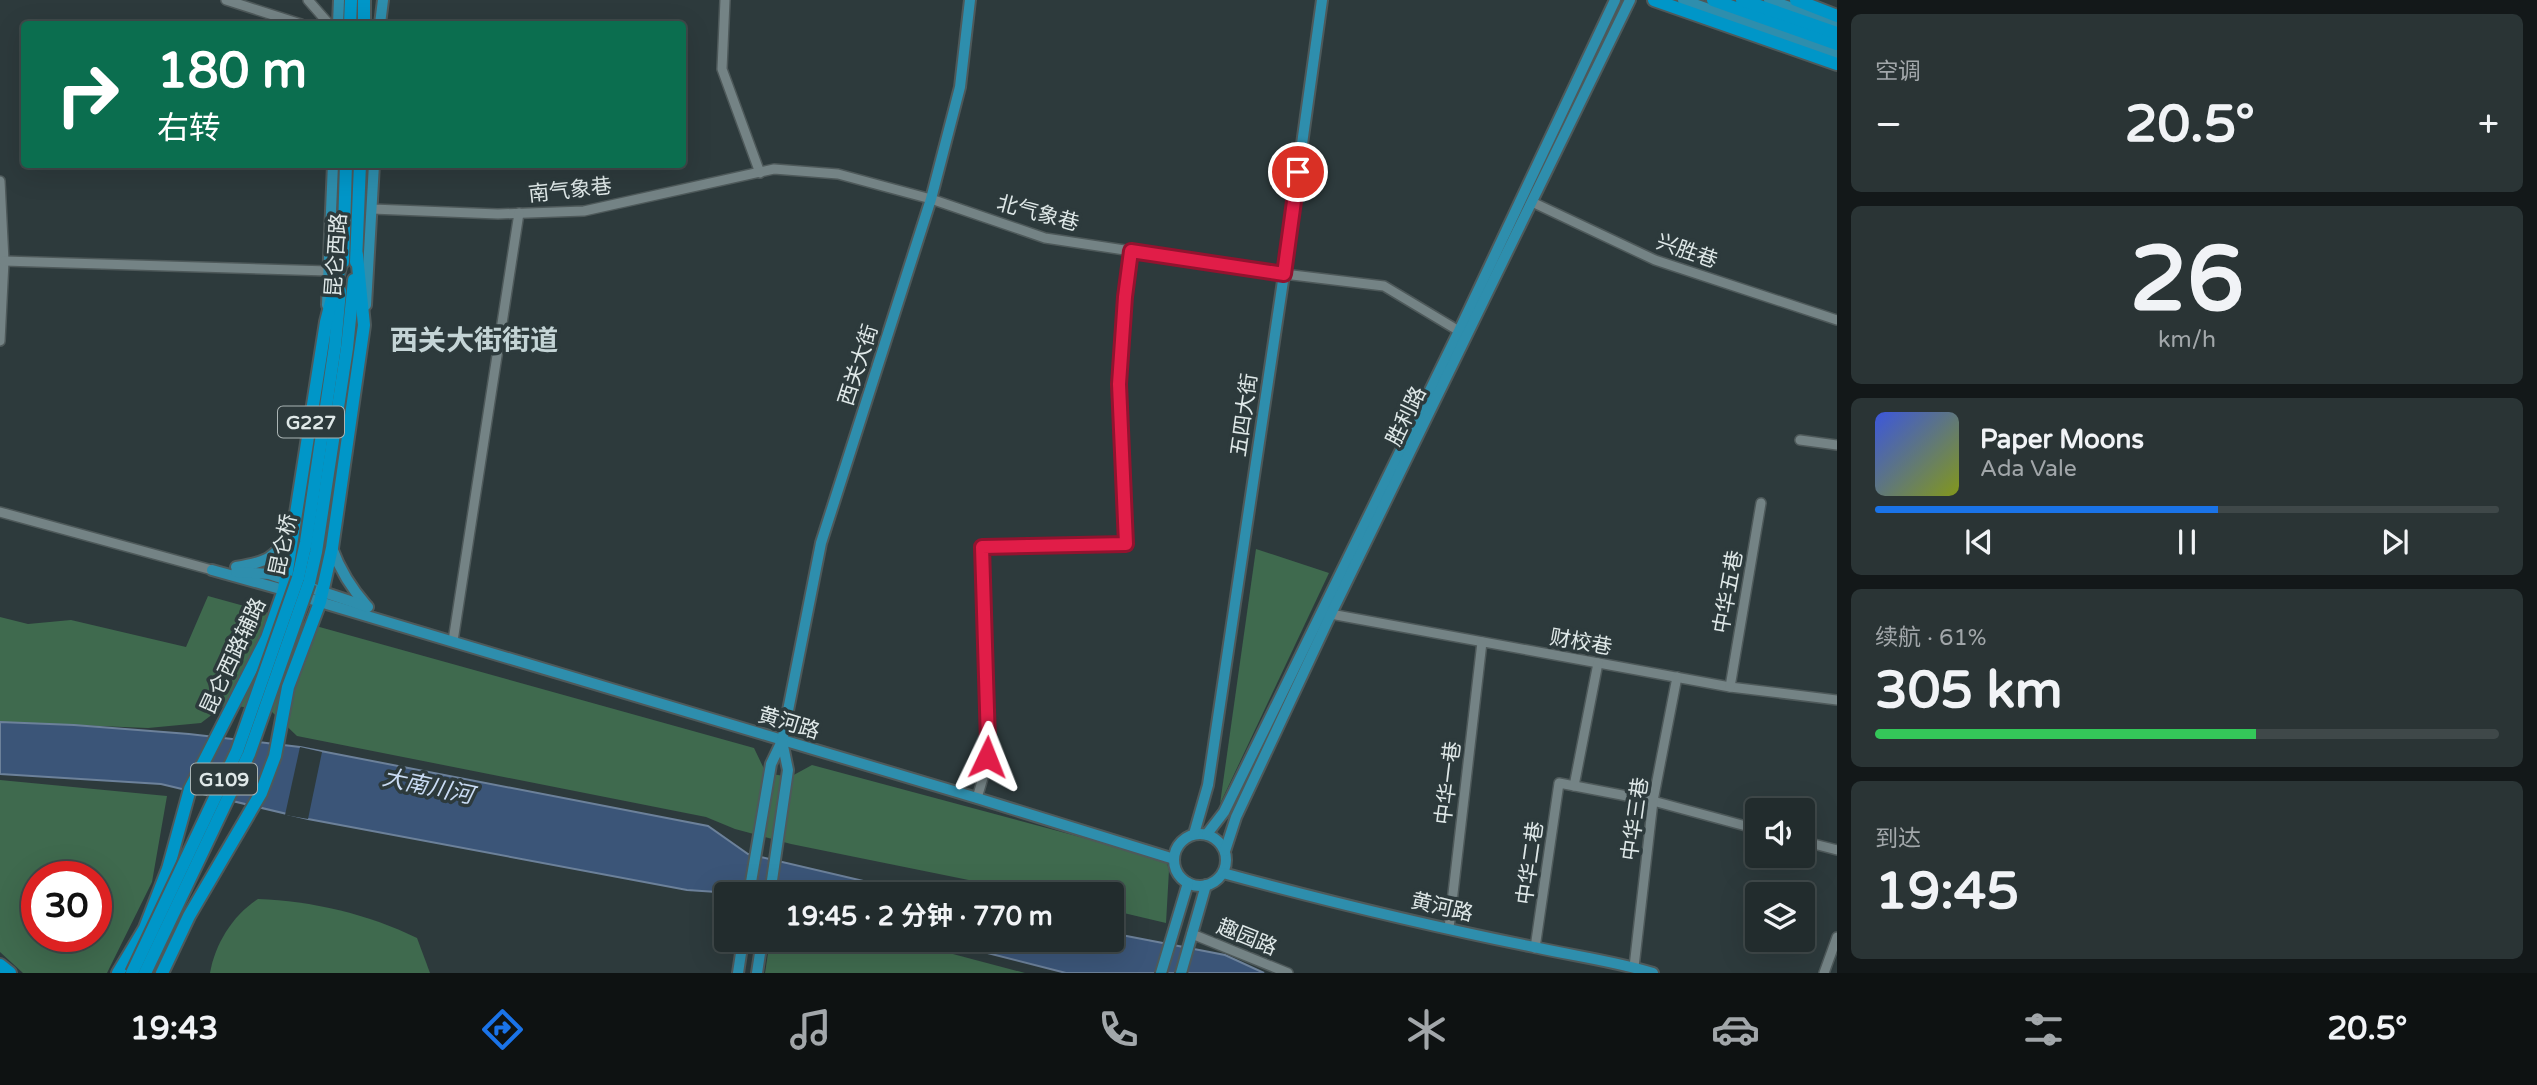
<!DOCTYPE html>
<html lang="zh">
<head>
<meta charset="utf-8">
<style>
  :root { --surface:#222c2d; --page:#2a3435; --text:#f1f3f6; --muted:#a2a7aa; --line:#3f4849; --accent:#1a73e8 }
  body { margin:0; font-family:"Varela Round","Noto Sans SC",sans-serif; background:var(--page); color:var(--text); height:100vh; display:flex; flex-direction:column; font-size:26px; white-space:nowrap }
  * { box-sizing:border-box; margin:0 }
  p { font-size:23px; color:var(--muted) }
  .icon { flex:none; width:38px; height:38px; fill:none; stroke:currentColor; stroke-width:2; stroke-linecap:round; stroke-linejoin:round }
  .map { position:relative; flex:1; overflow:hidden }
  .details { display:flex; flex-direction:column; gap:14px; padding:14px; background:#131819; width:700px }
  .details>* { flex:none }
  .hud { position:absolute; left:21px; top:21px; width:665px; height:147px; border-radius:7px; box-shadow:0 7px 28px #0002,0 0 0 2px var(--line); background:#0b6e4f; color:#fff; overflow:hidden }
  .buttons { position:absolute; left:1745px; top:798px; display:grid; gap:14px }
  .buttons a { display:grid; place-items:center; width:70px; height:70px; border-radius:7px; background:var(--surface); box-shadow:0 7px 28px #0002,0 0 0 2px var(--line); font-size:35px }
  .speed { position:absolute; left:21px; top:861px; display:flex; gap:14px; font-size:35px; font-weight:700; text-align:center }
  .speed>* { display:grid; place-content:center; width:91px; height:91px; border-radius:50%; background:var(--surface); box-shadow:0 7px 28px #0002,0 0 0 2px var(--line); line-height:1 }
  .speed .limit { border:10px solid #d22; background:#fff; color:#111 }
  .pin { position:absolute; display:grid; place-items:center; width:60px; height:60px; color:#fff; margin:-30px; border:4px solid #fff; border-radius:50%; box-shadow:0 2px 7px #0007 }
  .me { position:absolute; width:77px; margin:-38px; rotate:2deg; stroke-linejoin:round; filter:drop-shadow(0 0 5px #0008) }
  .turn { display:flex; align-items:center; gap:24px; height:147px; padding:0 21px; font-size:32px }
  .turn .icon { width:91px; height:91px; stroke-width:2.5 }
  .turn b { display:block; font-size:49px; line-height:60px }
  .big { font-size:52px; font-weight:700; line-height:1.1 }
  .details .card { flex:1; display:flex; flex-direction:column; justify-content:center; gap:10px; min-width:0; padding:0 24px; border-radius:10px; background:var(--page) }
  .details .dial { align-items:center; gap:0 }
  .dial b { font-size:91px; line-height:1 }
  .song { display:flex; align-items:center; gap:21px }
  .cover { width:84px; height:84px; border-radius:10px; background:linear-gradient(135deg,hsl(230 70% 55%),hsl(70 70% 35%)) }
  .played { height:7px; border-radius:4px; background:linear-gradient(90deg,var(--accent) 55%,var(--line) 55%) }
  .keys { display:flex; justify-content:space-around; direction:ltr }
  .heat { display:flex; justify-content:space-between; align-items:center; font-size:38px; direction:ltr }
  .charge { height:10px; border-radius:5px; background:linear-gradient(90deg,#34c759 61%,var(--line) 0) }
  .trip { position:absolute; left:714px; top:882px; width:410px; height:70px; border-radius:7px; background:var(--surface); box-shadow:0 7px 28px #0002,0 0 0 2px var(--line); font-weight:700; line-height:70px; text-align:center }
  .menu { display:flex; height:112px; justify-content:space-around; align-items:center; background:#0e1212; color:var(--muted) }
  .menu .icon { width:49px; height:49px }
  .menu .active { color:var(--accent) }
  .menu b { font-size:32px; color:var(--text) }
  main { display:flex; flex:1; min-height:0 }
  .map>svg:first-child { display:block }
  .green { fill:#3f6a4e; fill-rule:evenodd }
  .water { fill:#3b5578; stroke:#6c819a; stroke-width:2 }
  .pier { fill:#2d3a3c }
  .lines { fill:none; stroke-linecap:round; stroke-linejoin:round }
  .minor-casing { stroke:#4e595a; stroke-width:12 }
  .major-casing { stroke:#4e595a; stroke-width:14 }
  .highway-casing { stroke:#4e595a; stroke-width:16 }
  .minor { stroke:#748385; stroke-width:9 }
  .major { stroke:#2e8ead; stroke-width:10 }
  .highway { stroke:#0096c8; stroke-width:12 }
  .highway-bridge-casing { stroke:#4e595a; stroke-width:16; stroke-linecap:butt }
  .highway-bridge { stroke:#0096c8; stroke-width:12 }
  .route-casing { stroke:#92132f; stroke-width:18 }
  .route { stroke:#e11d48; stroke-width:12 }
  .labels { text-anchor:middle; stroke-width:7; stroke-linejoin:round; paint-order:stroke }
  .shield { fill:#2d3a3c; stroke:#aab4b4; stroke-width:2 }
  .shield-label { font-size:19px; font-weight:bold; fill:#dfe8e8 }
  .street-label { font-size:21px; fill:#dfe8e8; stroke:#2d3a3c }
  .water-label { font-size:23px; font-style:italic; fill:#c9dbf3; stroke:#2d3a3c }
  .district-label { font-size:28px; font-weight:bold; fill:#c4d4d6; stroke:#2d3a3c }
</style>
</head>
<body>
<main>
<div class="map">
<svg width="1837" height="973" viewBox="0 0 1837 973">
  <rect width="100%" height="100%" fill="#2d3a3c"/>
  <g class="green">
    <polygon points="1256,549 1329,573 1220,804"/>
    <polygon points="208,596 754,748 766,773 790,777 812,765 1166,860 1169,870 1166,923 1111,910 1111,894 1038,894 791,844 735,829 706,817 297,736 272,712 226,704 201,723 148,728 0,722 0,617 28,624 71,620 186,647"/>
    <path d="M0,780L167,796L152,882L107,973H23L0,952ZM37,877H96V936H37Z"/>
    <path d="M258,899C312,901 368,914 417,938L430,973H210C215,944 233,915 258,899Z"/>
    <polygon points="770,940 900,940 1025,973 765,973"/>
  </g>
  <g class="water">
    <polygon points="0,722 74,725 189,734 300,747 708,826 748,854 919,894 747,894 687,890 308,819 161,784 0,774"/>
    <polygon points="1111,933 1225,955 1264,973 1066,973 936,940 1111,940"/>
  </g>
  <polygon class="pier" points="300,747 322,752 308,819 285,815"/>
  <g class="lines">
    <defs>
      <g id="minor">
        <polyline points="226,0 301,24"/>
        <polyline points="308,0 329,24"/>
        <polyline points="725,0 722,69 760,173"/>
        <polyline points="0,181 4,261 0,341"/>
        <polyline points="1532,202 1655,260 1837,320"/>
        <polyline points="372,209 498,214 584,211 774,169 838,174 931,199 1045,238 1284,274 1384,286 1459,331"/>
        <polyline points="4,261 328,271"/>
        <polyline points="1800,440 1837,445"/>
        <polyline points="0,512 212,570"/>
        <polyline points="1325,613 1730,687 1837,700"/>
        <polyline points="453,641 519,213"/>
        <polyline points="1730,687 1761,503"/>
        <polyline points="1574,786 1598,663"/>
        <polyline points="977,798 985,771 988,742 982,547 1126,544 1119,384 1125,297 1131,251"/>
        <polyline points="1802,841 1837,850"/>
        <polyline points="1449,928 1482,642"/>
        <polyline points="1192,934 1288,973"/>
        <polyline points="1535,948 1559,783 1653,801 1757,829"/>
        <polyline points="1634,967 1653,801 1677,677"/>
        <polyline points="1824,973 1837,937"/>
      </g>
      <g id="major">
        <polyline points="1683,0 1837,54"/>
        <polyline points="1769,0 1837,23"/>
        <polyline points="338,24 339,0"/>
        <polyline points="380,24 383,0"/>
        <polyline points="327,305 333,164"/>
        <polyline points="366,305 374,164"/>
        <path d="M332,548C340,570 351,588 367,606"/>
        <path d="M236,567C267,562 275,559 291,530"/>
        <polyline points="212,570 284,590 320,602 977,798 1174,859"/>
        <polyline points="236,572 269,574 368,607"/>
        <circle cx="1200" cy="860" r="26"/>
        <polyline points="1194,834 1208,785 1284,274 1322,0"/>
        <polyline points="1207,834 1224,812 1459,331 1615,0"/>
        <polyline points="1225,851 1236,817 1331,614 1630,0"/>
        <path d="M1223,873C1326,901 1429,926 1534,947C1574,956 1614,961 1653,973"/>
        <polyline points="749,894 771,764 782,741 821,543 931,199 960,87 970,0"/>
        <polyline points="770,894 788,770 782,741"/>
        <polyline points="738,973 743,940"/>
        <polyline points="757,973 762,940"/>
        <polyline points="1161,973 1188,883"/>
        <polyline points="1181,973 1206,885"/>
      </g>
      <g id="highway">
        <polyline points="1654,0 1837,64"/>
        <polyline points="1713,0 1837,44"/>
        <polyline points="1742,0 1837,33"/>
        <polyline points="1796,0 1837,16"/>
        <polyline points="350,24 351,0"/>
        <polyline points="364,24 364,0"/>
        <polyline points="343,262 346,164"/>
        <polyline points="356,262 360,164"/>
        <polyline points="298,578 306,542 335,346 340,291"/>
        <polyline points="309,583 316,552 347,348 354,280"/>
        <polyline points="0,965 10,973"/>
        <polyline points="118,973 145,928 168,869 190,789 267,638 284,590 326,322 343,255"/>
        <polyline points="162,973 189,916 261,793 275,756 288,687 320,602 332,548 364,325 357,255"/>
      </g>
    </defs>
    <use href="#minor" class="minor-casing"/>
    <use href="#major" class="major-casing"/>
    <use href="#highway" class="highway-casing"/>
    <use href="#minor" class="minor"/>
    <use href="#major" class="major"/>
    <use href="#highway" class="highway"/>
    <defs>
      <g id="highway-bridge">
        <polyline points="132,973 237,751 298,578"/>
        <polyline points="145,973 249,754 309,583"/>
      </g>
    </defs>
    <use href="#highway-bridge" class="highway-bridge-casing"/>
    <use href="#highway-bridge" class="highway-bridge"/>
  </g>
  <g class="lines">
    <defs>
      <polyline id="route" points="987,757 988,742 982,547 1126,544 1119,384 1125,297 1131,251 1284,274 1298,172"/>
    </defs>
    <use href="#route" class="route-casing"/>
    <use href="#route" class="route"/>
  </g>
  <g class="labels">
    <g class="shield">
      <rect x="278" y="406.5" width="66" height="31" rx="5"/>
      <rect x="191" y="763.5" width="66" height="31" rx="5"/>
    </g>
    <g class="shield-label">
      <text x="311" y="429">G227</text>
      <text x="224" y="786">G109</text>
    </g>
    <g class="street-label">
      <text transform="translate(570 190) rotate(-6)" y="7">南气象巷</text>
      <text transform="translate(1038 213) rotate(15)" y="7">北气象巷</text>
      <text transform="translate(1687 251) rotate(19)" y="7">兴胜巷</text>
      <text transform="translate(336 255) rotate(-86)" y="7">昆仑西路</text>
      <text transform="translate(858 365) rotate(-72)" y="7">西关大街</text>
      <text transform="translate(1244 415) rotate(-82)" y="7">五四大街</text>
      <text transform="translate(1406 416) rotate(-64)" y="7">胜利路</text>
      <text transform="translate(283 545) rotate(-78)" y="7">昆仑桥</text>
      <text transform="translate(1728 592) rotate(-80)" y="7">中华五巷</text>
      <text transform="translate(1581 642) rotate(10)" y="7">财校巷</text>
      <text transform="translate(233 656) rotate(-65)" y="7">昆仑西路辅路</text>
      <text transform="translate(789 723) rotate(17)" y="7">黄河路</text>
      <text transform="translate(1448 783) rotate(-83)" y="7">中华一巷</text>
      <text transform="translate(1635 819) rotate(-82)" y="7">中华三巷</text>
      <text transform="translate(1530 863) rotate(-82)" y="7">中华二巷</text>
      <text transform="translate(1442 907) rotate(13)" y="7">黄河路</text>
      <text transform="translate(1247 937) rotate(22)" y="7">趣园路</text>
    </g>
    <g class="water-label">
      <text transform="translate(428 786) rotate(12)" y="8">大南川河</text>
    </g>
    <g class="district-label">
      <text x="474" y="350">西关大街街道</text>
    </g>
  </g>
</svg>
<div class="buttons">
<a><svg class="icon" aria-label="sound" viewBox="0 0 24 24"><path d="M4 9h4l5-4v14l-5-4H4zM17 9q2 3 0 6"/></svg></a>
<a><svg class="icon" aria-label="layers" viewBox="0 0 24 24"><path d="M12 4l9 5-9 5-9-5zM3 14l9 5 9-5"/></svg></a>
</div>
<div class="speed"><div class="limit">30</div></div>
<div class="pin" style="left:1298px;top:172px;background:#d93025"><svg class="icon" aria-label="arrive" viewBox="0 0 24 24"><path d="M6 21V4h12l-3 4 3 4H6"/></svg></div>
<svg class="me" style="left:987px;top:757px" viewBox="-20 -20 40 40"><path d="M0-17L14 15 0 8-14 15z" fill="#e11d48" stroke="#fff" stroke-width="4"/></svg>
<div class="trip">19:45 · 2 分钟 · 770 m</div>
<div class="hud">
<div class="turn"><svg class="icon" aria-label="right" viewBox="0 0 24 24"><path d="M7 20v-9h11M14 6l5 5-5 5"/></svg><div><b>180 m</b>右转</div></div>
</div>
</div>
<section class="details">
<div class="card"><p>空调</p>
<div class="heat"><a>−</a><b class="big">20.5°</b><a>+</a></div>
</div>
<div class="card dial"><b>26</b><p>km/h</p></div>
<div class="card">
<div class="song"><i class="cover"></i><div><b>Paper Moons</b><p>Ada Vale</p></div></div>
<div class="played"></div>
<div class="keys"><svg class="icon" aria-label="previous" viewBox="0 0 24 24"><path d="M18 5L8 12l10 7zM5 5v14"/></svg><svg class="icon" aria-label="pause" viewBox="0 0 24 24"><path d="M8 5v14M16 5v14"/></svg><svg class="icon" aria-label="next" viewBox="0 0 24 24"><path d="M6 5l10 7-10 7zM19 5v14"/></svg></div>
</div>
<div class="card"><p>续航 · 61%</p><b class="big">305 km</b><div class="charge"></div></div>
<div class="card"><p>到达</p><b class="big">19:45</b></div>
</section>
</main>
<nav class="menu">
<b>19:43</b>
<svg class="icon active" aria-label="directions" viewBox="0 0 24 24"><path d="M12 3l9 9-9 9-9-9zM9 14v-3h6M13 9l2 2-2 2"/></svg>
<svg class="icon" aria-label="music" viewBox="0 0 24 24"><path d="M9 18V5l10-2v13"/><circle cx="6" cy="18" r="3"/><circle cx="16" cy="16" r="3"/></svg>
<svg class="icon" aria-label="phone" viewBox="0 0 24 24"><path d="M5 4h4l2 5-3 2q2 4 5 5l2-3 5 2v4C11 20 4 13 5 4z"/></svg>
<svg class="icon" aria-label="climate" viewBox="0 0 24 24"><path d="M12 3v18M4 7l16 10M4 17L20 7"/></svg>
<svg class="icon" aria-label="car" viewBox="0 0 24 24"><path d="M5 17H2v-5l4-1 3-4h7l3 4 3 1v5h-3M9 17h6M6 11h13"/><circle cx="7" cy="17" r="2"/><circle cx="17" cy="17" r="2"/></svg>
<svg class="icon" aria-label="filters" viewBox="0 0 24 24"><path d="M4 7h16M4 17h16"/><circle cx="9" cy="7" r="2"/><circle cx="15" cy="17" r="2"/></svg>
<b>20.5°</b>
</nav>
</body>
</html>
